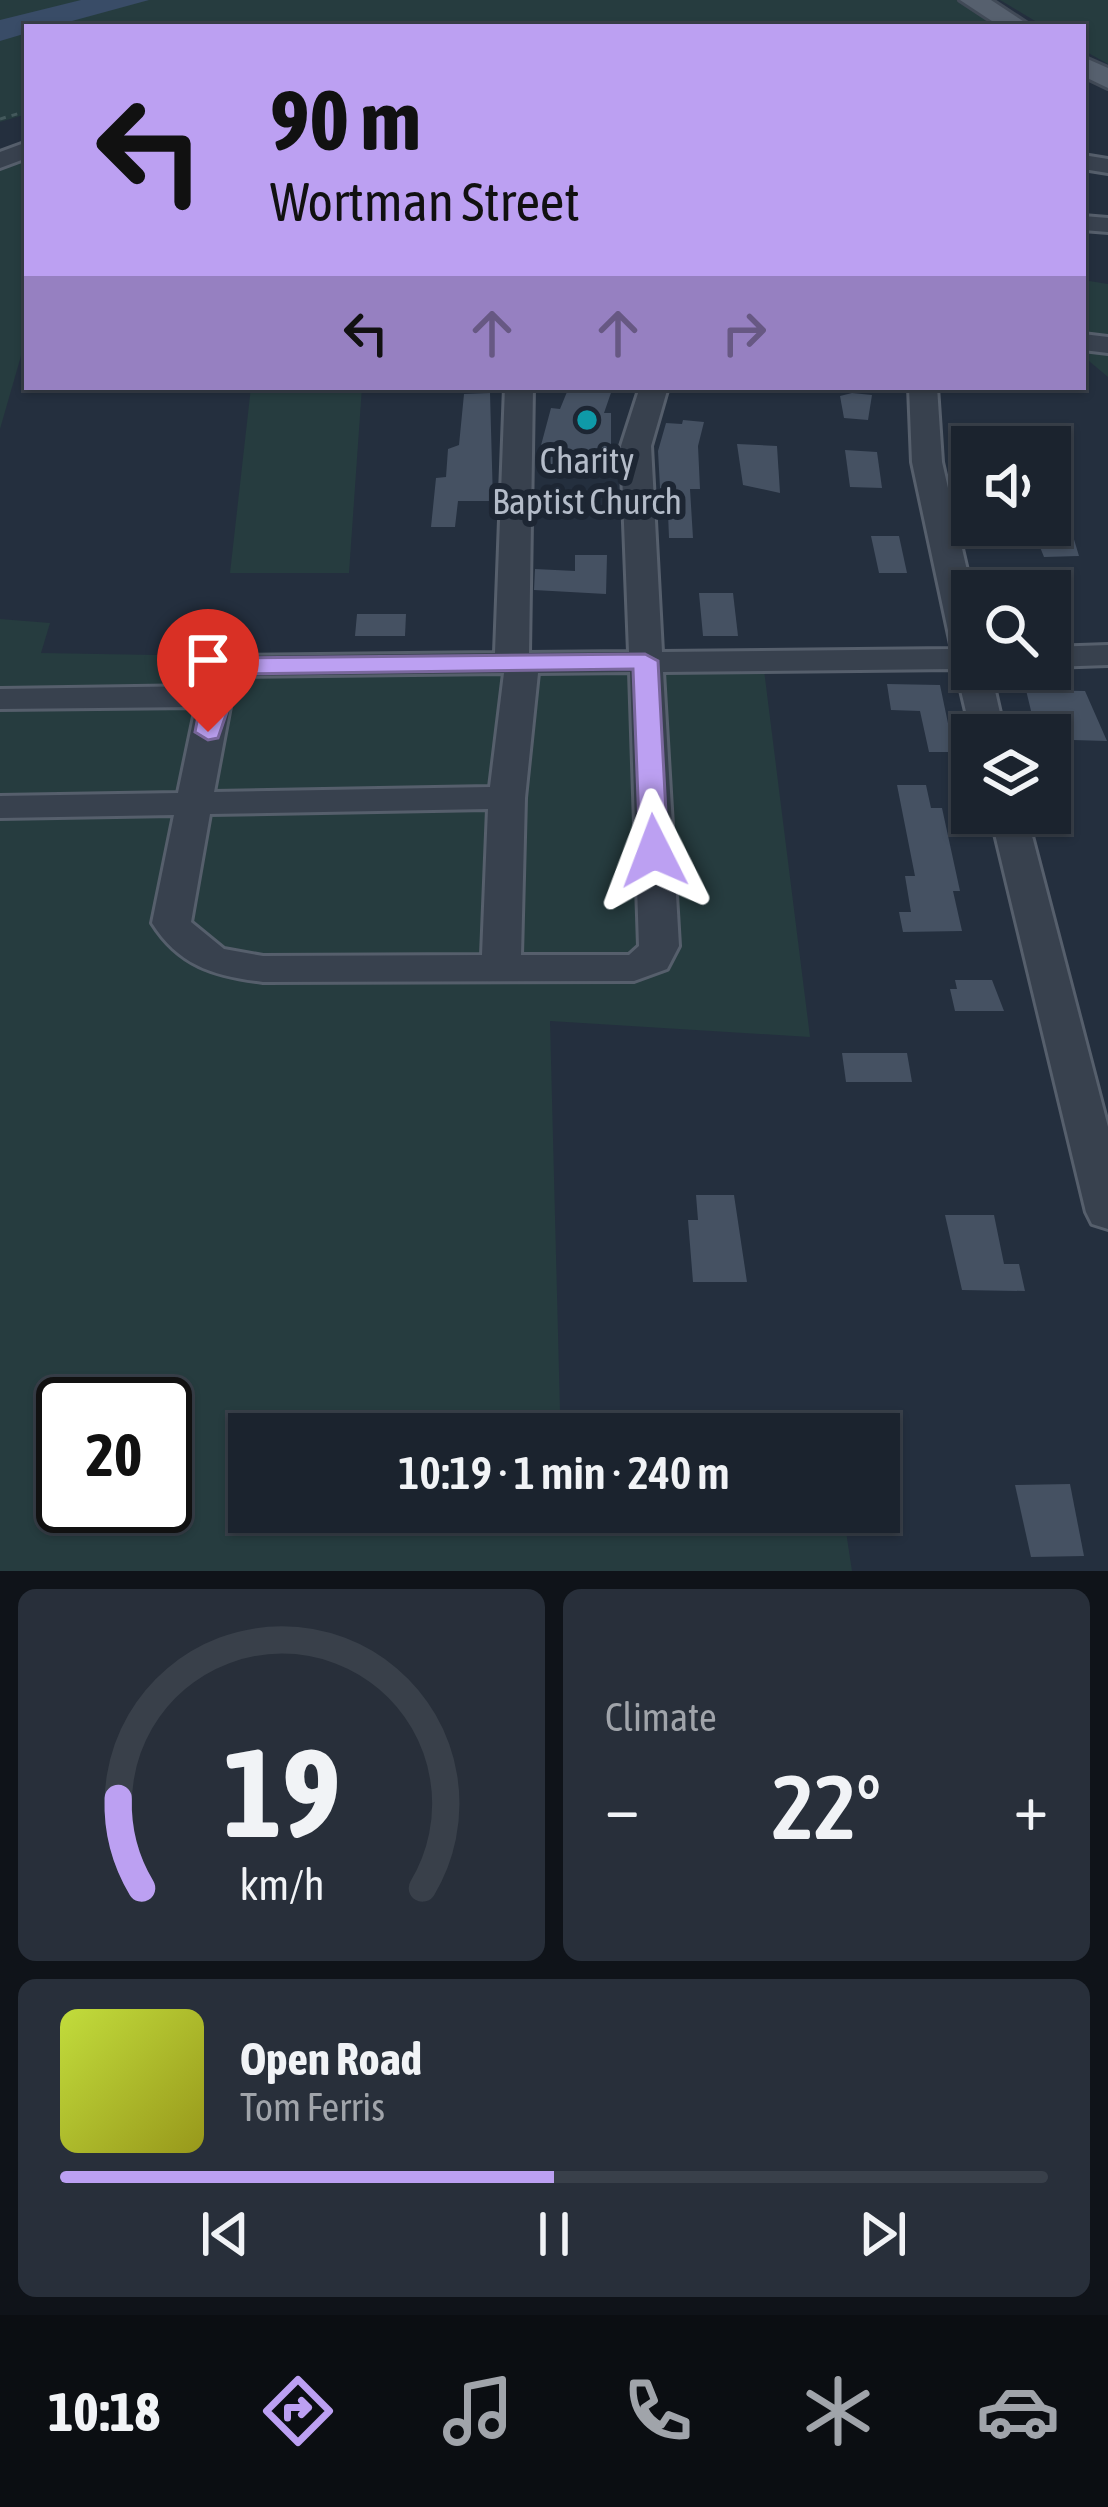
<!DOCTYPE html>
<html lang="en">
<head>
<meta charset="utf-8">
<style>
  :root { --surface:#1b232e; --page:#282f3a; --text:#f1f3f6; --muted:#a0a4aa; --line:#39404a; --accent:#bca0f2 }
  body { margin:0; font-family:"Asap Condensed",sans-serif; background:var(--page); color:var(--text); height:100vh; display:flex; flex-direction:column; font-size:45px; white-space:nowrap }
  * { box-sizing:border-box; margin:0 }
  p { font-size:39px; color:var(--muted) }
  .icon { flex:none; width:66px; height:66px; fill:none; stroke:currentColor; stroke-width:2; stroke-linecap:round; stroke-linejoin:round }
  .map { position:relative; height:1571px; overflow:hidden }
  .side { display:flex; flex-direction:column; gap:18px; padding:18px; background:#0f1319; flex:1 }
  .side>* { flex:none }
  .banner { position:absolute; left:24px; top:24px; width:1062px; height:366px; border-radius:0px; box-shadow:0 3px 9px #0004,0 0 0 3px var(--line); background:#bca0f2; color:#111; overflow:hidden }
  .fabs { position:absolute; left:951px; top:426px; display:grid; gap:24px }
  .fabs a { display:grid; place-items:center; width:120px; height:120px; border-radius:0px; background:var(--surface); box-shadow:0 3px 9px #0004,0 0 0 3px var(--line); font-size:60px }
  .speed { position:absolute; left:36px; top:1377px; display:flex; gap:24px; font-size:60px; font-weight:700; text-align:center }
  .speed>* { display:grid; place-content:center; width:156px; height:156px; border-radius:50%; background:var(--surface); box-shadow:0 3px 9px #0004,0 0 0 3px var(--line); line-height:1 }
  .speed .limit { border:6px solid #111; border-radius:18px; background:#fff; color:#111 }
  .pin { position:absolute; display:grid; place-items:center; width:102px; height:102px; color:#fff; margin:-123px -51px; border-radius:50% 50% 50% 0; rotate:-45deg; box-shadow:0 0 12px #0007 }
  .pin .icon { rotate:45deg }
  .me { position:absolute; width:132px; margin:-66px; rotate:357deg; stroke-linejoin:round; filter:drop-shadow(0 0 9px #0008) }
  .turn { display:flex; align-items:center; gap:42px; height:252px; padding:0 48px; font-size:54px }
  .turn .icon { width:156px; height:156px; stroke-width:2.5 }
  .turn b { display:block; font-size:84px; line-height:102px }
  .lanes { display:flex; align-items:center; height:114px; padding:0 48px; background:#0003; justify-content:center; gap:60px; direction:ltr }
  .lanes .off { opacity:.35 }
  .big { font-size:90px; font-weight:600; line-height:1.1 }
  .side .tile { flex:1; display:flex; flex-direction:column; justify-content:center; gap:18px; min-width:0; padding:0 42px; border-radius:18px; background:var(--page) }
  .side .dial { align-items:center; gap:0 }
  .dial svg { height:312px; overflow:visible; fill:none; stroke:var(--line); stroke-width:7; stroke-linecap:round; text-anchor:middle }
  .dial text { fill:var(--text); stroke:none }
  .song { display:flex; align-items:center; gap:36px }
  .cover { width:144px; height:144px; border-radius:18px; background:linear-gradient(135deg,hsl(70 70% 55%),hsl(60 70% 35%)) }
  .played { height:12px; border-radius:6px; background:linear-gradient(90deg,var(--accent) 50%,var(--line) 50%) }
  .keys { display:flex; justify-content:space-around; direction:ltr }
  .heat { display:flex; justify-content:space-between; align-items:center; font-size:66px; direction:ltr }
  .side .tiles { flex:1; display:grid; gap:18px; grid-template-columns:1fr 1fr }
  .tile:last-child { grid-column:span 2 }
  .trip { position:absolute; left:228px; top:1413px; width:672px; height:120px; border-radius:0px; background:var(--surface); box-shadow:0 3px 9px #0004,0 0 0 3px var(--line); font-weight:600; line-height:120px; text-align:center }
  .tab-bar { display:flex; height:192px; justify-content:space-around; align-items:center; background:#0b0e12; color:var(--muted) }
  .tab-bar .icon { width:84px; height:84px }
  .tab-bar .selected { color:var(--accent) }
  .tab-bar b { font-size:54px; color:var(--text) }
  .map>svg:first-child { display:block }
  .green { fill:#263c3f; fill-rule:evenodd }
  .water { fill:#394c67 }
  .building { fill:#455162 }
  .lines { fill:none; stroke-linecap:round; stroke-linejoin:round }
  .minor-casing { stroke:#565f6c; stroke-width:6 }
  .major-casing { stroke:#414a57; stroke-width:6 }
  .path { stroke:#44595c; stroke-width:3; stroke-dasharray:6 6; stroke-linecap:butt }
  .minor { fill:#38414e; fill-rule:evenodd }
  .major { fill:#56606e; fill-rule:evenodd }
  .route { fill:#bca0f2; stroke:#7a689d; stroke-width:3 }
  .culture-dot { fill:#0f9aa8; stroke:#1d2633; stroke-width:4.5 }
  .labels { text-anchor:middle; stroke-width:12; stroke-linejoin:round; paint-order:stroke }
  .far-poi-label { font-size:36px; fill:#b4bcc9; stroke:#1d2633 }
</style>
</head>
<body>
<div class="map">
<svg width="1108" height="1571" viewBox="0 0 1108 1571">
  <rect width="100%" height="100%" fill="#242f3e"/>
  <g class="green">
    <polygon points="0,0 958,0 1003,27 27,27 27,114 0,122"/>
    <polygon points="1000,0 1108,0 1108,64 1083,50 1083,27 1045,27"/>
    <polygon points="27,143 27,335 0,429 0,153"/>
    <polygon points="1083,280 1108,284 1108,377 1083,356"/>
    <polygon points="251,387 362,387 349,573 230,573"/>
    <path d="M0,619L50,623L41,653L214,656L216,674L764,670L810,1037L550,1021L560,1411L829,1421L831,1434H249V1512H843L852,1571H0ZM63,1404H165V1506H63Z"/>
  </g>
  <polygon class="water" points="81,0 149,0 50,27 27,27 27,33 0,41 0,20"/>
  <g class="building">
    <polygon points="569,387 613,387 604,413 611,413 611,467 536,464 551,408 560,409"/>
    <polygon points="490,393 493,501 458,501 455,527 431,527 436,478 446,477 448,449 459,445 464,394"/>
    <polygon points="852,393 872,395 868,420 844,418 840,396"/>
    <polygon points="683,420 704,422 698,446 700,489 690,489 693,538 669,538 667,488 660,488 658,451 666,423 682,424"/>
    <polygon points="737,444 777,446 780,493 743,485"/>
    <polygon points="845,450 877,452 882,488 850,487"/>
    <polygon points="1031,525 1070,526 1079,556 1044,557"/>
    <polygon points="871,536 899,536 907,573 879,573"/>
    <polygon points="575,555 607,555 606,594 534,590 535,569 575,571"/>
    <polygon points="699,593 733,593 738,636 703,636"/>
    <polygon points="357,614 406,614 405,636 355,636"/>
    <polygon points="887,684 940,685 954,752 929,752 920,711 891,710"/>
    <polygon points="1026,690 1085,691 1107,741 1073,740 1068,715 1032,715"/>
    <polygon points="897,785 926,785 931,808 942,808 960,891 953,891 962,931 903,932 899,912 911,912 905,876 915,876"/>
    <polygon points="955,980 992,980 1004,1011 955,1011 950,989 957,989"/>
    <polygon points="842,1053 907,1053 912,1082 846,1082"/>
    <polygon points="696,1195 734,1195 747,1282 693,1282 688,1220 698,1220"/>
    <polygon points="945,1215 994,1215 1004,1264 1019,1264 1025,1291 962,1290"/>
    <polygon points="1070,1484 1084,1556 1031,1557 1015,1485"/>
  </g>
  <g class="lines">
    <defs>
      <g id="minor">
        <polygon points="27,142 27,158 0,168 0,152"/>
        <polygon points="1083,155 1108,159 1108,173 1083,169"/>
        <polygon points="1083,216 1108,218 1108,232 1083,230"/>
        <polygon points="1083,334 1108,337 1108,353 1083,350"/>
        <path d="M505,387H533L529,653L629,652L621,446L640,387H668L651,446L662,652L952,649L912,462L909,387H937L942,462L972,592V669H990L1005,735L972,737L956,669L663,672L679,946L667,969L634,981L263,982C214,976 179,966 152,923L174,815L0,818V796L178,793L196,707L0,709V689L203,686L219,659L231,656L495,653ZM630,672L639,946L629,955H521L525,798L538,673ZM504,673L490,787L214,792L232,696L243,676ZM488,809L482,955L263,956L224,949L191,922L210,814Z"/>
        <polygon points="1108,645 1108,665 1050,667 1050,647"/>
        <polygon points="990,813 1026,813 1108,1127 1108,1229 1092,1224 1086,1212"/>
      </g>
      <g id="major">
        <polygon points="960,0 991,0 1032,27 1001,27"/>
        <polygon points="1083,57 1108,68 1108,88 1083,76"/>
      </g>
    </defs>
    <use href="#minor" class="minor-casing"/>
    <use href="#major" class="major-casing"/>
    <polyline class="path" points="0,119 27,111"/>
    <use href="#minor" class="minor"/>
    <use href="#major" class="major"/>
  </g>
  <polygon class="route" points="645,654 658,661 668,851 654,860 640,851 633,669 240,674 218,738 208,740 195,732 202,696 222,661 231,658"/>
  <circle class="culture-dot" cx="587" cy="420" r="12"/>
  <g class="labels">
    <g class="far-poi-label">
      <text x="587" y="473">Charity<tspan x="587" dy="41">Baptist Church</tspan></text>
    </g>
  </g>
</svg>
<div class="fabs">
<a><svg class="icon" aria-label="sound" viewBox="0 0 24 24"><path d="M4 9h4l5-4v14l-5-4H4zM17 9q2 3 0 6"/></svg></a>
<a><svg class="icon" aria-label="search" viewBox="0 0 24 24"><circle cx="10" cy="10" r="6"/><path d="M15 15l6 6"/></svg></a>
<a><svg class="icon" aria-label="layers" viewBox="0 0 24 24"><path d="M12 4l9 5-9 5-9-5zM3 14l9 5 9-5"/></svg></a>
</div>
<div class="speed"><div class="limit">20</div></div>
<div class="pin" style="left:208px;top:732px;background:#d93025"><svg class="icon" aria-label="arrive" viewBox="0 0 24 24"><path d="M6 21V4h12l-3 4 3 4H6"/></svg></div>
<svg class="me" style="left:654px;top:851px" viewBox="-20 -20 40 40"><path d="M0-17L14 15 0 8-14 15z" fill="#bca0f2" stroke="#fff" stroke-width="4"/></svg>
<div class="trip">10:19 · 1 min · 240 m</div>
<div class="banner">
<div class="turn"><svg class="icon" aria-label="left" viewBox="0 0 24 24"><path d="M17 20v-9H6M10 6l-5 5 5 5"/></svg><div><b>90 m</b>Wortman Street</div></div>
<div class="lanes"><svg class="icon" aria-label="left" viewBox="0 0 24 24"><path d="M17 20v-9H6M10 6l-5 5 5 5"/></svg><svg class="icon off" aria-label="ahead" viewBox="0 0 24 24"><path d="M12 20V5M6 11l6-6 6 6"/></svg><svg class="icon off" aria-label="ahead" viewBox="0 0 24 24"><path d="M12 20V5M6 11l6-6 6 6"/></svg><svg class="icon off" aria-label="right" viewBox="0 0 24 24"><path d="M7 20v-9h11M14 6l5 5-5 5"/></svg></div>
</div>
</div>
<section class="side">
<div class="tiles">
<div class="tile dial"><svg viewBox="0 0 100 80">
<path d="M14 69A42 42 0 1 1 86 69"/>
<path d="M14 69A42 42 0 0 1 8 46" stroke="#bca0f2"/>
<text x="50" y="56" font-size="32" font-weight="700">19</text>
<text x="50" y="72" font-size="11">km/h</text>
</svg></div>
<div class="tile"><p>Climate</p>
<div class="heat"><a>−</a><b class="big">22°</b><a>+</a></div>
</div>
<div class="tile">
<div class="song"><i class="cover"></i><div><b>Open Road</b><p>Tom Ferris</p></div></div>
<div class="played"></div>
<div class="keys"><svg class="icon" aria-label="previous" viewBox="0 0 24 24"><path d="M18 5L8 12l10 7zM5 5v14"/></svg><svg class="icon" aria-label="pause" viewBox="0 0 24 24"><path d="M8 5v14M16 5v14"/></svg><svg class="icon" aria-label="next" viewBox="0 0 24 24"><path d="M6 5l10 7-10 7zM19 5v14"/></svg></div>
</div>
</div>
</section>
<nav class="tab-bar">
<b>10:18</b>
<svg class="icon selected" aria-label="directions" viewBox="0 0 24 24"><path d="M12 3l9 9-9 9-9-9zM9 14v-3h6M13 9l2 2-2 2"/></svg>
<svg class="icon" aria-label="music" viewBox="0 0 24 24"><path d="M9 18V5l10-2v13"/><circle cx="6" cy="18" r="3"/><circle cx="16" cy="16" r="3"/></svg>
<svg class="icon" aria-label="phone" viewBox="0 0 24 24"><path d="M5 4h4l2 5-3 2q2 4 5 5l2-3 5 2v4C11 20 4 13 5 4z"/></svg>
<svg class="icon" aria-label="climate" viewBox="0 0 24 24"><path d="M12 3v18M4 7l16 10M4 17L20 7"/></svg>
<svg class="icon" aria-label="car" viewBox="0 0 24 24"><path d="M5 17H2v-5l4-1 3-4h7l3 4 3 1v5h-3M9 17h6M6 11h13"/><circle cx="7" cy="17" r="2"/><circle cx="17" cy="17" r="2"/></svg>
</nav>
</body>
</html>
